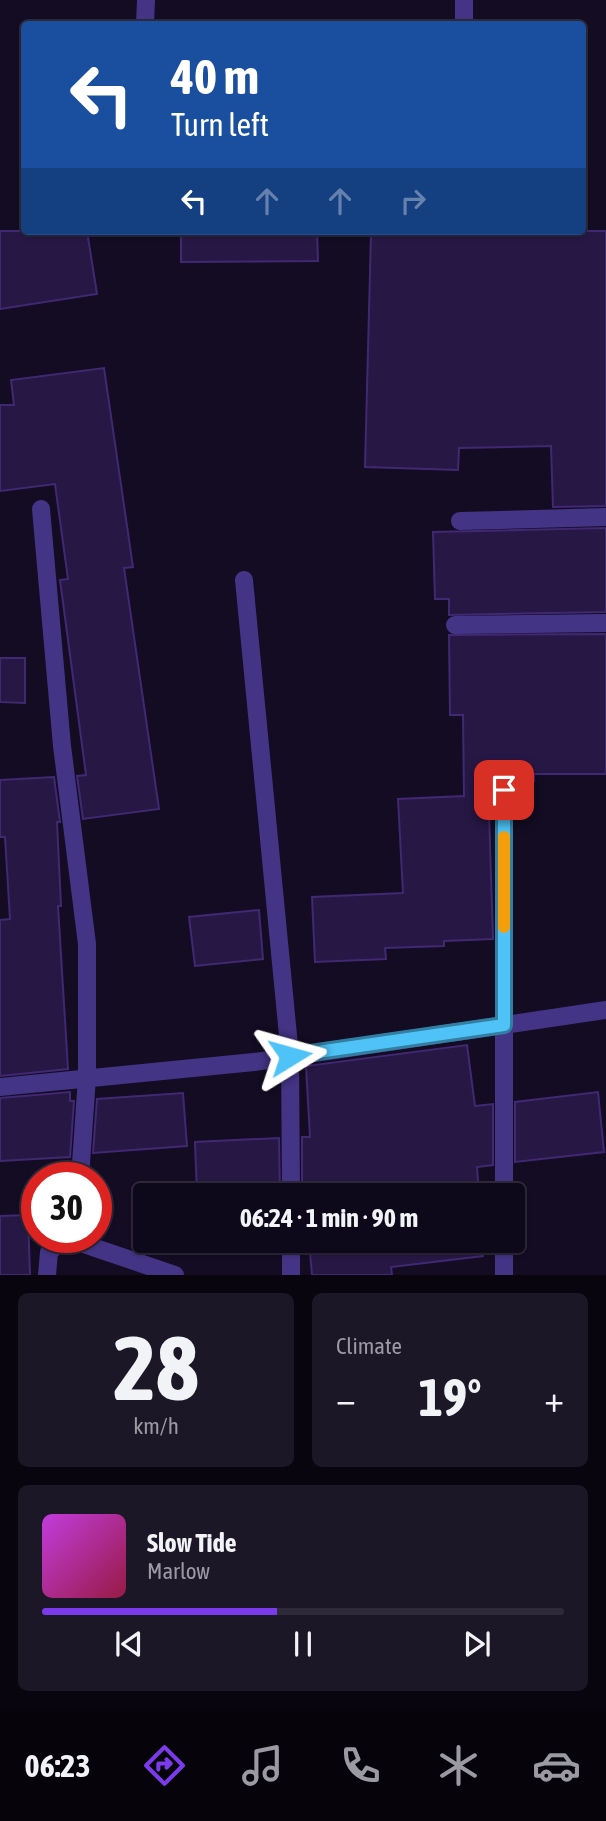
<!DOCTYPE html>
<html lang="en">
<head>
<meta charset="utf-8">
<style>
  :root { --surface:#0e091a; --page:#1c1727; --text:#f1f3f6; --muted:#9b9aa2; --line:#2e2a39; --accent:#7c3aed }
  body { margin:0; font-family:"Asap Condensed",sans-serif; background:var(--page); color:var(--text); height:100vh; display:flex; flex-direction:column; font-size:26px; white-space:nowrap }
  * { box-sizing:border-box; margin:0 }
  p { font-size:23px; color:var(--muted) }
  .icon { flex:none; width:38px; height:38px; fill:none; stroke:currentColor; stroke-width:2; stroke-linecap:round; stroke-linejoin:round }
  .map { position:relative; height:1275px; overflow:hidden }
  .drawer { display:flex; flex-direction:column; gap:18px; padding:18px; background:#08050e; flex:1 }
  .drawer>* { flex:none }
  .hud { position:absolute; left:21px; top:21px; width:565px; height:214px; border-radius:7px; box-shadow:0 2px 5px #0004,0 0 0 2px var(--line); background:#1a4fa0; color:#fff; overflow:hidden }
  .speed { position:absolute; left:21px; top:1162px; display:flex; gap:14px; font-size:35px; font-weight:700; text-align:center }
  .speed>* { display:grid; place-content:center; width:91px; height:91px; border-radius:50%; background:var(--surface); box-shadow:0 2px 5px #0004,0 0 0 2px var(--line); line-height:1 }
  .speed .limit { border:10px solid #d22; background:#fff; color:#111 }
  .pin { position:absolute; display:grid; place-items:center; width:60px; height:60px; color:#fff; margin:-30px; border-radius:14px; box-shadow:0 4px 10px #0006 }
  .me { position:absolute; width:77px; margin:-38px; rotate:82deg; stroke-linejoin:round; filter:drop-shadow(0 0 5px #0008) }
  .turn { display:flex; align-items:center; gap:24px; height:147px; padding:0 35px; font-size:32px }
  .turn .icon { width:91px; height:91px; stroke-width:2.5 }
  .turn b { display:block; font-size:49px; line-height:60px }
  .lanes { display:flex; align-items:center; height:66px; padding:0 35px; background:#0003; justify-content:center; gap:35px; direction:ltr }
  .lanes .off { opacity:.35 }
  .big { font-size:52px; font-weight:700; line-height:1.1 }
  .drawer .card { flex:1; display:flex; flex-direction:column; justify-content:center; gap:10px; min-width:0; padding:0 24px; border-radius:10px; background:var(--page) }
  .drawer .dial { align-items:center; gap:0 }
  .dial b { font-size:91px; line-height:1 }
  .song { display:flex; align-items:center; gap:21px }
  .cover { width:84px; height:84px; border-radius:10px; background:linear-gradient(135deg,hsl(290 70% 55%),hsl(340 70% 35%)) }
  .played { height:7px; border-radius:4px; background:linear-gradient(90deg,var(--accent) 45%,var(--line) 45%) }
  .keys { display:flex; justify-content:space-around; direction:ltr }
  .heat { display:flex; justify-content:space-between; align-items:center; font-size:38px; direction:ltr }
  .drawer .tiles { flex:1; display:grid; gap:18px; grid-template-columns:1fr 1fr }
  .card:last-child { grid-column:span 2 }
  .trip { position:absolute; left:133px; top:1183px; width:392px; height:70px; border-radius:7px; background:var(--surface); box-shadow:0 2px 5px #0004,0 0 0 2px var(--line); font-weight:700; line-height:70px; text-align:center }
  .menu { display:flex; height:112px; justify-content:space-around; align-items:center; background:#06040a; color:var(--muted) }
  .menu .icon { width:49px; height:49px }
  .menu .on { color:var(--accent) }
  .menu b { font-size:32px; color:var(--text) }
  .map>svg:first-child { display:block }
  .building { fill:#271745; stroke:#412873; stroke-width:2 }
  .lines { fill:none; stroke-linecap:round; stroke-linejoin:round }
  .street { stroke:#433485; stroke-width:18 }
  .route-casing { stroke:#337fa1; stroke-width:18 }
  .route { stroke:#4fc3f7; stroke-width:12 }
  .slow { stroke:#f59e0b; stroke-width:12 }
</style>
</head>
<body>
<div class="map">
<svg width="606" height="1275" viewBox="0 0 606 1275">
  <rect width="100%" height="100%" fill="#130c23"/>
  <g class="building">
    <polygon points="0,231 87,231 97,294 0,309"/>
    <polygon points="181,231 317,231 318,261 181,262"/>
    <polygon points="469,231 606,231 606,506 553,507 551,446 459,448 458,470 365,467 371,233 470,236"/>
    <polygon points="104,368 133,567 124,568 159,809 83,819 77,776 86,775 60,580 68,579 55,484 0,491 0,405 14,405 11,380"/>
    <polygon points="606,528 606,612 449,615 449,599 435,599 433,532"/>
    <polygon points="606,634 606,774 534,774 534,781 511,781 505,779 488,781 493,939 444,941 444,946 385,948 386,959 315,962 312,897 403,893 398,799 464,796 463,715 450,715 449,635"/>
    <polygon points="0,658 25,658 25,703 0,702"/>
    <polygon points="54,777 60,822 57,822 61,906 58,906 68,1069 0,1076 0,920 10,919 5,837 0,837 0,780"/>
    <polygon points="259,910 263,959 195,966 189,917"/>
    <polygon points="467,1045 475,1106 493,1104 493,1165 477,1167 479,1195 302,1195 302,1137 310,1137 306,1066"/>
    <polygon points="70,1092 70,1101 74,1101 70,1157 0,1161 0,1098"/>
    <polygon points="598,1092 604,1152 515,1162 515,1102"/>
    <polygon points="183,1093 187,1146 93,1153 97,1099"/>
    <polygon points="279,1138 280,1195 197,1195 195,1142"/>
    <polygon points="28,1215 30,1275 0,1275 0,1216"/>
    <polygon points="309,1241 482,1241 483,1256 391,1267 392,1275 312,1275"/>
  </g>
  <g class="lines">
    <g class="street">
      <polyline points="464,0 464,24"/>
      <polyline points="145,24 146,0"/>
      <polyline points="41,509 62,746 87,944 87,1077 80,1178"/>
      <polyline points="460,521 606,517"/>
      <polyline points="244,580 290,1056 291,1195"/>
      <polyline points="455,625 606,623"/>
      <polyline points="0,1087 254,1062 606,1010"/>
      <polyline points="504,1195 504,790"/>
      <polyline points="291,1241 291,1275"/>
      <polyline points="47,1275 49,1252 58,1244 75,1241 175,1275"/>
      <polyline points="504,1275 504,1241"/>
    </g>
  </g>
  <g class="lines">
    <defs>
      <polyline id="route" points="290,1056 504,1025 504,790"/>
    </defs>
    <use href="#route" class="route-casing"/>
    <use href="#route" class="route"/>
    <polyline class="slow" points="504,837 504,927"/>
  </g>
</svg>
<div class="speed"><div class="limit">30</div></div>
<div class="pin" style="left:504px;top:790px;background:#d93025"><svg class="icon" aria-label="arrive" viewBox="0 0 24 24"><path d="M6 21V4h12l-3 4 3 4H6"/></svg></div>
<svg class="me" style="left:290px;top:1056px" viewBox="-20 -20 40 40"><path d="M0-17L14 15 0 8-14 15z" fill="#4fc3f7" stroke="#fff" stroke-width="4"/></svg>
<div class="trip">06:24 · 1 min · 90 m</div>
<div class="hud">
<div class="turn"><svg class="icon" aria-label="left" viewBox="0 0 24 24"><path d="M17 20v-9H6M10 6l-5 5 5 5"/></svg><div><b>40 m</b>Turn left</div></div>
<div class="lanes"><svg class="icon" aria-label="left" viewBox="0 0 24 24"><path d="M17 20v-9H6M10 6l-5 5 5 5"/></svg><svg class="icon off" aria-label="ahead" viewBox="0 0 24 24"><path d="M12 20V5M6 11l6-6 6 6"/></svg><svg class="icon off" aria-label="ahead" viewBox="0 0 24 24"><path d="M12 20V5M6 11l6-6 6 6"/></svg><svg class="icon off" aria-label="right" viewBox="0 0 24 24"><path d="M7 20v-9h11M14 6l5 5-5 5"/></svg></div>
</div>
</div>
<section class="drawer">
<div class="tiles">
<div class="card dial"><b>28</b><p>km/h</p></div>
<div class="card"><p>Climate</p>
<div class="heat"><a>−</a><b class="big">19°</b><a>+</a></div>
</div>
<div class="card">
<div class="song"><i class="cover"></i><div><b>Slow Tide</b><p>Marlow</p></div></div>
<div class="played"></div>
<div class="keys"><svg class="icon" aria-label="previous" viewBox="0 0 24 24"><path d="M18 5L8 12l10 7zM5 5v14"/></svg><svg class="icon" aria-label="pause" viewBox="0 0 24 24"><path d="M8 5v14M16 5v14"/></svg><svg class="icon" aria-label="next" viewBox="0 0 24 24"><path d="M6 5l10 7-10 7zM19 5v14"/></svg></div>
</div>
</div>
</section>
<nav class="menu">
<b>06:23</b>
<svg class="icon on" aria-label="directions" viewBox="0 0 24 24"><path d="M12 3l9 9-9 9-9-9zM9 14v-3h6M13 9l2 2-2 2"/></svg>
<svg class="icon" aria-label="music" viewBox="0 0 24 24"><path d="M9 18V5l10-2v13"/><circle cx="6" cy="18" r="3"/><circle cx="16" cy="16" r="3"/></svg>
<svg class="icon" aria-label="phone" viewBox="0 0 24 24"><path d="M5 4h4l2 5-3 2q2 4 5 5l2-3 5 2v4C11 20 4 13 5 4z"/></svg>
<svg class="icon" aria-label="climate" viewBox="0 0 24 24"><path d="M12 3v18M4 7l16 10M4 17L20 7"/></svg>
<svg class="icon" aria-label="car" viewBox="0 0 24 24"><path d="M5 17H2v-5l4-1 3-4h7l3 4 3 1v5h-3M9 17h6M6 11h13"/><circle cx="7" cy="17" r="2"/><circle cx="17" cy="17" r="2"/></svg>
</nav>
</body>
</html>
